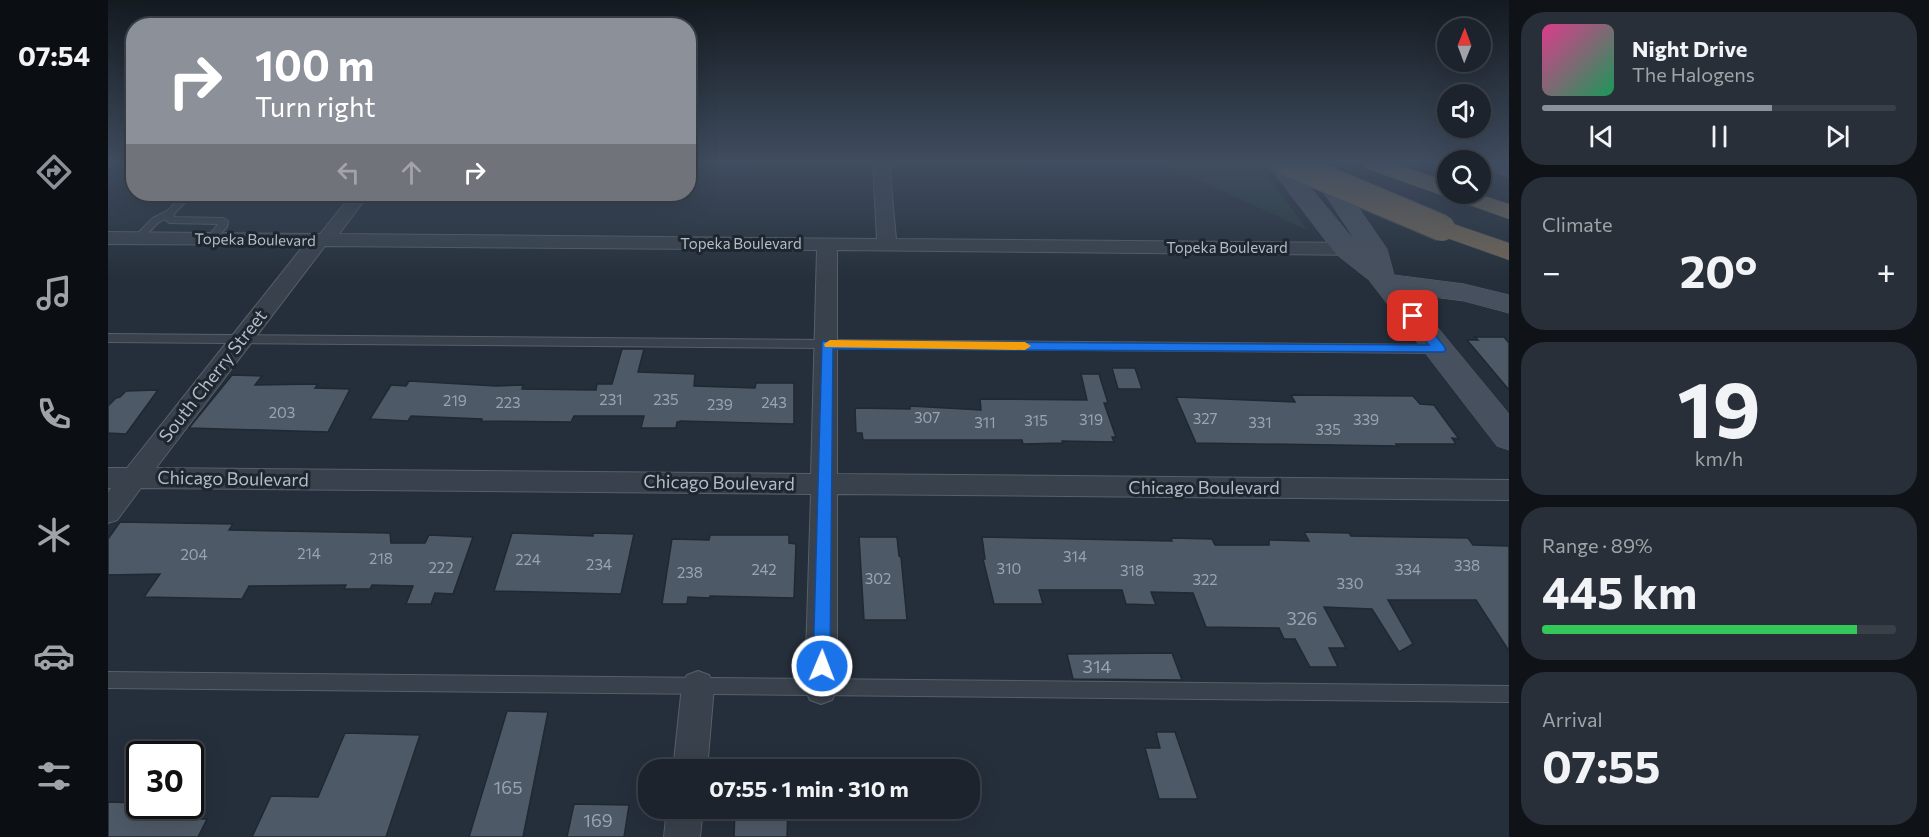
<!DOCTYPE html>
<html lang="en">
<head>
<meta charset="utf-8">
<style>
  :root { --surface:#1c232c; --page:#292f38; --text:#f1f3f6; --muted:#a0a4a9; --line:#3a4048; --accent:#8c9099 }
  body { margin:0; font-family:Commissioner,sans-serif; background:var(--page); color:var(--text); height:100vh; display:flex; flex-direction:column; font-size:22px; white-space:nowrap }
  * { box-sizing:border-box; margin:0 }
  p { font-size:20px; color:var(--muted) }
  .icon { flex:none; width:33px; height:33px; fill:none; stroke:currentColor; stroke-width:2; stroke-linecap:round; stroke-linejoin:round }
  .map { position:relative; flex:1; overflow:hidden }
  .details { display:flex; flex-direction:column; gap:12px; padding:12px; background:#0f1318; width:420px }
  .details>* { flex:none }
  .banner { position:absolute; left:18px; top:18px; width:570px; height:183px; border-radius:24px; box-shadow:0 6px 24px #0002,0 0 0 2px var(--line); background:#8c9099; color:#fff; overflow:hidden }
  .needle { width:39px; rotate:1deg }
  .tools { position:absolute; left:1329px; top:18px; display:grid; gap:12px }
  .tools a { display:grid; place-items:center; width:54px; height:54px; border-radius:50%; background:var(--surface); box-shadow:0 6px 24px #0002,0 0 0 2px var(--line); font-size:30px }
  .speed { position:absolute; left:18px; top:741px; display:flex; gap:12px; font-size:30px; font-weight:700; text-align:center }
  .speed>* { display:grid; place-content:center; width:78px; height:78px; border-radius:50%; background:var(--surface); box-shadow:0 6px 24px #0002,0 0 0 2px var(--line); line-height:1 }
  .speed .limit { border:3px solid #111; border-radius:9px; background:#fff; color:#111 }
  .pin { position:absolute; display:grid; place-items:center; width:51px; height:51px; color:#fff; margin:-26px; border-radius:12px; box-shadow:0 3px 9px #0006 }
  .me { position:absolute; width:66px; margin:-33px; rotate:1deg; stroke-linejoin:round; filter:drop-shadow(0 0 4px #0008) }
  .turn { display:flex; align-items:center; gap:21px; height:126px; padding:0 30px; font-size:27px }
  .turn .icon { width:78px; height:78px; stroke-width:2.5 }
  .turn b { display:block; font-size:42px; line-height:51px }
  .lanes { display:flex; align-items:center; height:57px; padding:0 30px; background:#0003; justify-content:center; gap:30px; direction:ltr }
  .lanes .off { opacity:.35 }
  .big { font-size:45px; font-weight:700; line-height:1.1 }
  .details .tile { flex:1; display:flex; flex-direction:column; justify-content:center; gap:9px; min-width:0; padding:0 21px; border-radius:24px; background:var(--page) }
  .details .dial { align-items:center; gap:0 }
  .dial b { font-size:78px; line-height:1 }
  .song { display:flex; align-items:center; gap:18px }
  .cover { width:72px; height:72px; border-radius:9px; background:linear-gradient(135deg,hsl(330 70% 55%),hsl(150 70% 35%)) }
  .played { height:6px; border-radius:3px; background:linear-gradient(90deg,var(--accent) 65%,var(--line) 65%) }
  .keys { display:flex; justify-content:space-around; direction:ltr }
  .heat { display:flex; justify-content:space-between; align-items:center; font-size:33px; direction:ltr }
  .charge { height:9px; border-radius:4px; background:linear-gradient(90deg,#34c759 89%,var(--line) 0) }
  .trip { position:absolute; left:530px; top:759px; width:342px; height:60px; border-radius:24px; background:var(--surface); box-shadow:0 6px 24px #0002,0 0 0 2px var(--line); font-weight:700; line-height:60px; text-align:center }
  main { display:flex; flex:1; min-height:0 }
  .tab-bar { display:flex; flex-direction:column; width:108px; justify-content:space-around; align-items:center; background:#0b0e12; color:var(--muted) }
  .tab-bar .icon { width:42px; height:42px }
  .tab-bar .selected { color:var(--accent) }
  .tab-bar b { font-size:27px; color:var(--text) }
  .map>svg:first-child { display:block }
  .green { fill:#283c3d }
  .building { fill:#4e5967; stroke:#202832; stroke-width:1.5 }
  .lines { fill:none; stroke-linecap:round; stroke-linejoin:round }
  .lane-casing { stroke:#575f69; stroke-width:2 }
  .street-casing { stroke:#575f69; stroke-width:2 }
  .secondary-casing { stroke:#575f69; stroke-width:1 }
  .highway-casing { stroke:#444c56; stroke-width:1 }
  .lane { fill:#39414c; fill-rule:evenodd }
  .street { fill:#39414c; fill-rule:evenodd }
  .secondary { fill:#47505e; fill-rule:evenodd }
  .highway { fill:#716656; fill-rule:evenodd }
  .highway-bridge-casing { stroke:#444c56; stroke-width:28; stroke-linecap:butt }
  .highway-bridge { stroke:#716656; stroke-width:26 }
  .route { fill:#1a73e8; stroke:#114b97; stroke-width:1.5 }
  .slow { fill:#f59e0b }
  .labels { text-anchor:middle; stroke-width:6; stroke-linejoin:round; paint-order:stroke }
  .far-street-label { font-size:15px; fill:#b4bcc7; stroke:#1e2630 }
  .number-label { font-size:15px; fill:#9aa3af }
  .street-label { font-size:18px; fill:#b4bcc7; stroke:#1e2630 }
  .near-number-label { font-size:18px; fill:#9aa3af }
</style>
</head>
<body>
<main>
<nav class="tab-bar">
<b>07:54</b>
<svg class="icon selected" aria-label="directions" viewBox="0 0 24 24"><path d="M12 3l9 9-9 9-9-9zM9 14v-3h6M13 9l2 2-2 2"/></svg>
<svg class="icon" aria-label="music" viewBox="0 0 24 24"><path d="M9 18V5l10-2v13"/><circle cx="6" cy="18" r="3"/><circle cx="16" cy="16" r="3"/></svg>
<svg class="icon" aria-label="phone" viewBox="0 0 24 24"><path d="M5 4h4l2 5-3 2q2 4 5 5l2-3 5 2v4C11 20 4 13 5 4z"/></svg>
<svg class="icon" aria-label="climate" viewBox="0 0 24 24"><path d="M12 3v18M4 7l16 10M4 17L20 7"/></svg>
<svg class="icon" aria-label="car" viewBox="0 0 24 24"><path d="M5 17H2v-5l4-1 3-4h7l3 4 3 1v5h-3M9 17h6M6 11h13"/><circle cx="7" cy="17" r="2"/><circle cx="17" cy="17" r="2"/></svg>
<svg class="icon" aria-label="filters" viewBox="0 0 24 24"><path d="M4 7h16M4 17h16"/><circle cx="9" cy="7" r="2"/><circle cx="15" cy="17" r="2"/></svg>
</nav>
<div class="map">
<svg width="1401" height="837" viewBox="0 0 1401 837">
  <rect width="100%" height="100%" fill="#252f3b"/>
  <polygon class="green" points="1054,163 1151,163 1199,230"/>
  <g class="building">
    <polygon points="1367,337 1396,337 1401,343 1401,390 1359,340 1370,340"/>
    <polygon points="514,349 536,349 530,372 587,374 586,386 647,388 648,383 686,383 686,424 573,421 569,422 568,428 533,428 536,416 466,416 463,422 373,421 374,419 303,416 300,421 262,419 283,385 298,386 301,381 388,386 415,385 414,389 488,390 489,384 504,384"/>
    <polygon points="1004,368 1027,368 1034,389 1010,389"/>
    <polygon points="973,374 991,374 1000,403 996,403 1008,437 1004,437 1006,442 954,441 955,443 915,444 914,440 755,440 754,433 748,433 747,408 802,409 802,406 873,410 872,399 979,400"/>
    <polygon points="124,375 154,376 147,385 210,384 207,388 242,389 220,432 81,428"/>
    <polygon points="50,390 18,434 0,433 0,406 8,398 12,397 18,391"/>
    <polygon points="1183,395 1305,396 1312,404 1326,405 1351,439 1344,438 1348,444 1288,444 1290,446 1088,443 1068,397 1187,402"/>
    <polygon points="12,522 125,524 121,530 282,533 283,543 317,543 321,535 365,537 345,594 327,593 323,604 298,604 305,586 264,585 262,589 236,589 238,585 141,586 134,599 36,597 52,574 0,575 0,539"/>
    <polygon points="1196,532 1241,533 1243,536 1360,538 1365,545 1401,546 1401,651 1368,600 1280,600 1305,644 1291,652 1264,609 1216,607 1238,648 1221,648 1230,667 1202,667 1187,639 1176,639 1171,628 1098,627 1085,593 1043,592 1048,605 1018,604 1014,590 931,590 935,604 886,604 875,559 877,559 874,537 1064,541 1063,538 1104,539 1107,545 1161,545 1161,540 1201,541"/>
    <polygon points="404,533 485,536 485,533 526,534 513,594 386,591"/>
    <polygon points="602,535 681,535 681,543 688,544 686,598 602,596 602,598 580,597 579,604 554,604 564,539 601,540"/>
    <polygon points="751,537 789,537 791,556 793,557 799,620 756,620"/>
    <polygon points="1064,653 1074,680 965,679 959,654"/>
    <polygon points="399,711 440,712 415,837 361,837"/>
    <polygon points="1048,732 1067,732 1090,799 1051,799 1037,748 1052,748"/>
    <polygon points="237,733 312,735 278,837 144,837 163,796 210,797"/>
    <polygon points="0,802 32,803 32,806 38,806 31,818 99,819 90,837 0,837"/>
    <polygon points="466,804 521,805 516,837 459,837"/>
    <polygon points="627,808 680,808 679,837 626,837"/>
  </g>
  <g class="lines">
    <defs>
      <g id="lane">
        <polygon points="77,194 85,194 66,214 66,217 115,218 120,221 119,227 106,241 100,241 98,239 110,224 61,223 57,219 51,222 33,240 27,240 27,236 45,218 59,211"/>
        <polygon points="0,334 1331,345 1336,349 1331,353 0,342"/>
        <polygon points="0,672 1401,686 1401,702 0,688"/>
      </g>
      <g id="street">
        <path d="M765,163H781L788,239L1255,243L1262,245L1265,249L1262,253L1255,255L729,250V474L1401,480V500L729,494V689L724,700L713,704L702,700L697,689L703,494L33,488L9,520L0,523V492L3,488H0V468H19L196,245L0,244V232L212,234L244,194H261L231,234L769,239ZM217,246L709,250L703,474L48,468Z"/>
        <polygon points="590,671 601,675 606,686 599,770 565,770 574,686 579,675"/>
        <polygon points="559,808 595,808 592,837 556,837"/>
      </g>
      <g id="secondary">
        <polygon points="1159,163 1182,163 1251,246 1221,200 1192,165 1214,163 1239,191 1279,249 1286,275 1356,284 1401,295 1401,313 1356,301 1302,294 1401,414 1401,450 1389,446 1261,280 1228,254"/>
        <polygon points="1372,163 1401,163 1401,177 1375,168"/>
      </g>
      <g id="highway">
        <polygon points="1254,163 1287,163 1340,182 1340,194 1370,194 1401,204 1401,219 1257,168"/>
        <polygon points="1334,220 1401,243 1401,260 1325,233 1321,228 1325,223"/>
      </g>
    </defs>
    <use href="#lane" class="lane-casing"/>
    <use href="#street" class="street-casing"/>
    <use href="#secondary" class="secondary-casing"/>
    <use href="#highway" class="highway-casing"/>
    <use href="#lane" class="lane"/>
    <use href="#street" class="street"/>
    <use href="#secondary" class="secondary"/>
    <use href="#highway" class="highway"/>
    <defs>
      <polyline id="highway-bridge" points="1180,163 1334,228"/>
    </defs>
    <use href="#highway-bridge" class="highway-bridge-casing"/>
    <use href="#highway-bridge" class="highway-bridge"/>
  </g>
  <linearGradient id="sky" x2="0" y2="1"><stop stop-color="#141a20"/><stop offset="0.58" stop-color="#404d60"/><stop offset="1" stop-color="#404d60" stop-opacity="0"/></linearGradient>
  <rect width="1401" height="280" fill="url(#sky)"/>
  <polygon class="route" points="1305,312 1309,313 1336,346 1338,349 1336,352 725,349 722,666 720,672 714,674 707,672 705,666 714,341 1321,345 1299,316"/>
  <polygon class="slow" points="722,340 917,342 923,346 917,350 717,347 716,344"/>
  <g class="labels">
    <g class="far-street-label">
      <text transform="translate(147 240) rotate(1)" y="5">Topeka Boulevard</text>
      <text x="633" y="249">Topeka Boulevard</text>
      <text x="1119" y="253">Topeka Boulevard</text>
    </g>
    <g class="number-label">
      <text x="503" y="405">231</text>
      <text x="558" y="405">235</text>
      <text x="347" y="406">219</text>
      <text x="400" y="408">223</text>
      <text x="666" y="408">243</text>
      <text x="612" y="410">239</text>
      <text x="174" y="418">203</text>
      <text x="819" y="423">307</text>
      <text x="1097" y="424">327</text>
      <text x="983" y="425">319</text>
      <text x="1258" y="425">339</text>
      <text x="928" y="426">315</text>
      <text x="877" y="428">311</text>
      <text x="1152" y="428">331</text>
      <text x="1220" y="435">335</text>
      <text x="201" y="559">214</text>
      <text x="86" y="560">204</text>
      <text x="967" y="562">314</text>
      <text x="273" y="564">218</text>
      <text x="420" y="565">224</text>
      <text x="491" y="570">234</text>
      <text x="1359" y="571">338</text>
      <text x="333" y="573">222</text>
      <text x="901" y="574">310</text>
      <text x="656" y="575">242</text>
      <text x="1300" y="575">334</text>
      <text x="1024" y="576">318</text>
      <text x="582" y="578">238</text>
      <text x="770" y="584">302</text>
      <text x="1097" y="585">322</text>
      <text x="1242" y="589">330</text>
    </g>
    <g class="street-label">
      <text transform="translate(105 376) rotate(-52)" y="6">South Cherry Street</text>
      <text transform="translate(125 479) rotate(1)" y="6">Chicago Boulevard</text>
      <text transform="translate(611 483) rotate(1)" y="6">Chicago Boulevard</text>
      <text x="1096" y="494">Chicago Boulevard</text>
    </g>
    <g class="near-number-label">
      <text x="1194" y="625">326</text>
      <text x="989" y="673">314</text>
      <text x="400" y="794">165</text>
      <text x="490" y="827">169</text>
    </g>
  </g>
</svg>
<div class="tools">
<a><svg class="needle" viewBox="-14 -14 28 28"><path d="M0-13l5 13h-10z" fill="#e53935"/><path d="M0 13l5-13h-10z" fill="#a0a4a9"/></svg></a>
<a><svg class="icon" aria-label="sound" viewBox="0 0 24 24"><path d="M4 9h4l5-4v14l-5-4H4zM17 9q2 3 0 6"/></svg></a>
<a><svg class="icon" aria-label="search" viewBox="0 0 24 24"><circle cx="10" cy="10" r="6"/><path d="M15 15l6 6"/></svg></a>
</div>
<div class="speed"><div class="limit">30</div></div>
<div class="pin" style="left:1305px;top:316px;background:#d93025"><svg class="icon" aria-label="arrive" viewBox="0 0 24 24"><path d="M6 21V4h12l-3 4 3 4H6"/></svg></div>
<svg class="me" style="left:714px;top:666px" viewBox="-20 -20 40 40"><circle r="17" fill="#1a73e8" stroke="#fff" stroke-width="3"/><path d="M0-11L8 9 0 5-8 9z" fill="#fff"/></svg>
<div class="trip">07:55 · 1 min · 310 m</div>
<div class="banner">
<div class="turn"><svg class="icon" aria-label="right" viewBox="0 0 24 24"><path d="M7 20v-9h11M14 6l5 5-5 5"/></svg><div><b>100 m</b>Turn right</div></div>
<div class="lanes"><svg class="icon off" aria-label="left" viewBox="0 0 24 24"><path d="M17 20v-9H6M10 6l-5 5 5 5"/></svg><svg class="icon off" aria-label="ahead" viewBox="0 0 24 24"><path d="M12 20V5M6 11l6-6 6 6"/></svg><svg class="icon" aria-label="right" viewBox="0 0 24 24"><path d="M7 20v-9h11M14 6l5 5-5 5"/></svg></div>
</div>
</div>
<section class="details">
<div class="tile">
<div class="song"><i class="cover"></i><div><b>Night Drive</b><p>The Halogens</p></div></div>
<div class="played"></div>
<div class="keys"><svg class="icon" aria-label="previous" viewBox="0 0 24 24"><path d="M18 5L8 12l10 7zM5 5v14"/></svg><svg class="icon" aria-label="pause" viewBox="0 0 24 24"><path d="M8 5v14M16 5v14"/></svg><svg class="icon" aria-label="next" viewBox="0 0 24 24"><path d="M6 5l10 7-10 7zM19 5v14"/></svg></div>
</div>
<div class="tile"><p>Climate</p>
<div class="heat"><a>−</a><b class="big">20°</b><a>+</a></div>
</div>
<div class="tile dial"><b>19</b><p>km/h</p></div>
<div class="tile"><p>Range · 89%</p><b class="big">445 km</b><div class="charge"></div></div>
<div class="tile"><p>Arrival</p><b class="big">07:55</b></div>
</section>
</main>
</body>
</html>
